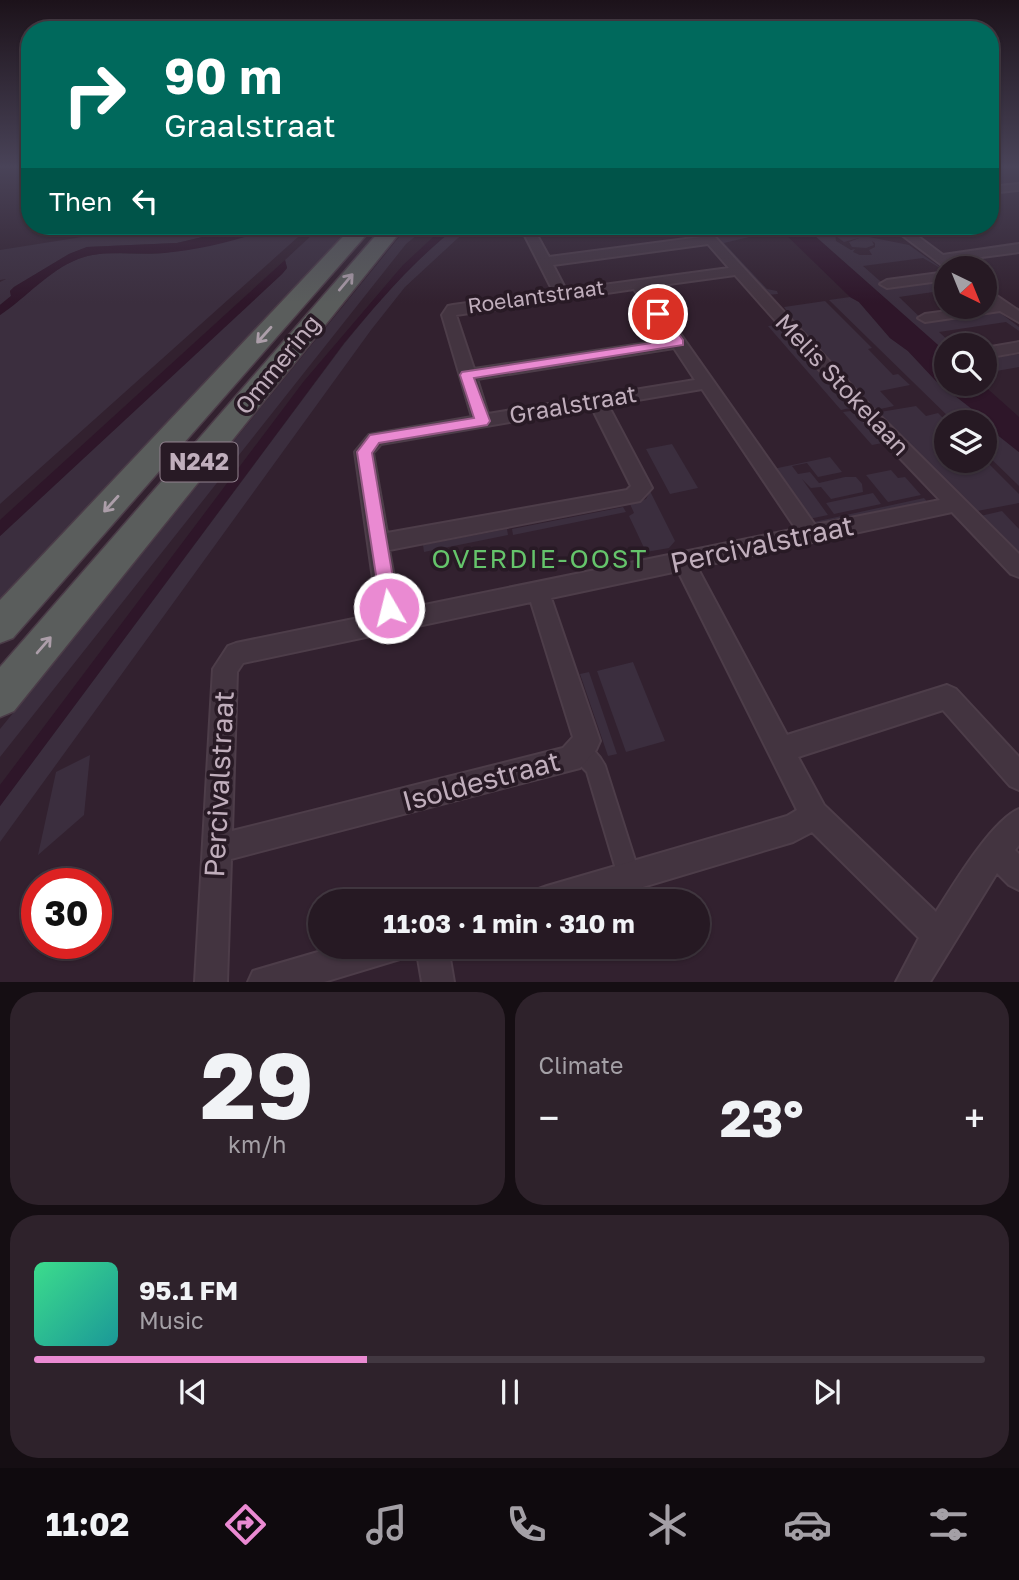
<!DOCTYPE html>
<html lang="en">
<head>
<meta charset="utf-8">
<style>
  :root { --surface:#261923; --page:#2e222b; --text:#f1f3f6; --muted:#a4a0a6; --line:#423841; --accent:#ea8ad2 }
  body { margin:0; font-family:"Golos Text",sans-serif; background:var(--page); color:var(--text); height:100vh; display:flex; flex-direction:column; font-size:26px; white-space:nowrap }
  * { box-sizing:border-box; margin:0 }
  p { font-size:23px; color:var(--muted) }
  .icon { flex:none; width:38px; height:38px; fill:none; stroke:currentColor; stroke-width:2; stroke-linecap:round; stroke-linejoin:round }
  .map { position:relative; height:982px; overflow:hidden }
  .details { display:flex; flex-direction:column; gap:10px; padding:10px; background:#150e13; flex:1 }
  .details>* { flex:none }
  .top-card { position:absolute; left:21px; top:21px; width:978px; height:214px; border-radius:28px; box-shadow:0 2px 5px #0004,0 0 0 2px var(--line); background:#00695c; color:#fff; overflow:hidden }
  .needle { width:46px; rotate:137deg }
  .controls { position:absolute; left:934px; top:256px; display:grid; gap:14px }
  .controls a { display:grid; place-items:center; width:63px; height:63px; border-radius:50%; background:var(--surface); box-shadow:0 2px 5px #0004,0 0 0 2px var(--line); font-size:35px }
  .speed { position:absolute; left:21px; top:868px; display:flex; gap:14px; font-size:35px; font-weight:700; text-align:center }
  .speed>* { display:grid; place-content:center; width:91px; height:91px; border-radius:50%; background:var(--surface); box-shadow:0 2px 5px #0004,0 0 0 2px var(--line); line-height:1 }
  .speed .limit { border:10px solid #d22; background:#fff; color:#111 }
  .pin { position:absolute; display:grid; place-items:center; width:60px; height:60px; color:#fff; margin:-30px; border:4px solid #fff; border-radius:50%; box-shadow:0 2px 7px #0007 }
  .me { position:absolute; width:77px; margin:-38px; rotate:352deg; stroke-linejoin:round; filter:drop-shadow(0 0 5px #0008) }
  .turn { display:flex; align-items:center; gap:24px; height:147px; padding:0 28px; font-size:32px }
  .turn .icon { width:91px; height:91px; stroke-width:2.5 }
  .turn b { display:block; font-size:49px; line-height:60px }
  .then { display:flex; align-items:center; height:66px; padding:0 28px; background:#0003; gap:14px; font-size:26px }
  .big { font-size:52px; font-weight:700; line-height:1.1 }
  .details .widget { flex:1; display:flex; flex-direction:column; justify-content:center; gap:10px; min-width:0; padding:0 24px; border-radius:28px; background:var(--page) }
  .details .dial { align-items:center; gap:0 }
  .dial b { font-size:91px; line-height:1 }
  .song { display:flex; align-items:center; gap:21px }
  .cover { width:84px; height:84px; border-radius:10px; background:linear-gradient(135deg,hsl(150 70% 55%),hsl(180 70% 35%)) }
  .played { height:7px; border-radius:4px; background:linear-gradient(90deg,var(--accent) 35%,var(--line) 35%) }
  .keys { display:flex; justify-content:space-around; direction:ltr }
  .heat { display:flex; justify-content:space-between; align-items:center; font-size:38px; direction:ltr }
  .details .tiles { flex:1; display:grid; gap:10px; grid-template-columns:1fr 1fr }
  .widget:last-child { grid-column:span 2 }
  .trip { position:absolute; left:308px; top:889px; width:402px; height:70px; border-radius:35px; background:var(--surface); box-shadow:0 2px 5px #0004,0 0 0 2px var(--line); font-weight:700; line-height:70px; text-align:center }
  .menu { display:flex; height:112px; justify-content:space-around; align-items:center; background:#0f0a0e; color:var(--muted) }
  .menu .icon { width:49px; height:49px }
  .menu .active { color:var(--accent) }
  .menu b { font-size:32px; color:var(--text) }
  .map>svg:first-child { display:block }
  .green { fill:#3b2e3e }
  .water { fill:#2e1629 }
  .lines { fill:none; stroke-linecap:round; stroke-linejoin:round }
  .pedestrian-casing { stroke:#4d3d49; stroke-width:4 }
  .minor-casing { stroke:#4d3d49; stroke-width:4 }
  .trunk-casing { stroke:#4b3c48; stroke-width:3 }
  .pedestrian { fill:#433440; fill-rule:evenodd }
  .minor { fill:#433440; fill-rule:evenodd }
  .trunk { fill:#5a5d5c; fill-rule:evenodd }
  .oneway { stroke:#ac9ea9 }
  .route { fill:#ea8ad2; stroke:#985a88; stroke-width:2 }
  .labels { text-anchor:middle; stroke-width:7; stroke-linejoin:round; paint-order:stroke }
  .far-street-label { font-size:21px; fill:#c0aebc; stroke:#281a25 }
  .shield { fill:#281a25; stroke:#92828f; stroke-width:2 }
  .shield-label { font-size:23px; font-weight:bold; fill:#c0aebc }
  .street-label { font-size:24px; fill:#c0aebc; stroke:#281a25 }
  .neighbourhood-label { font-size:26px; letter-spacing:2px; fill:#65c46b; stroke:#281a25 }
  .near-street-label { font-size:28px; fill:#c0aebc; stroke:#281a25 }
</style>
</head>
<body>
<div class="map">
<svg width="1019" height="982" viewBox="0 0 1019 982">
  <rect width="100%" height="100%" fill="#32212f"/>
  <g class="green">
    <polygon points="151,226 249,226 177,243 87,247 69,254 14,287 10,291 11,296 0,305 0,282 6,279 0,280 0,250"/>
    <path d="M278,226H355L0,606V536L282,274L287,268L285,260L313,234L282,228L271,231L298,237L0,504V315C27,297 48,271 78,259C105,248 136,257 164,253C197,248 231,238 264,231Z"/>
    <polygon points="408,226 428,226 406,244 0,757 0,729"/>
    <path d="M458,226H471L405,287L371,330L0,842V806L344,344C379,301 415,259 458,226Z"/>
    <polygon points="748,226 753,231 744,232 749,237 724,243 767,289 777,291 778,294 766,295 712,232 718,228"/>
    <polygon points="753,226 836,226 841,228 835,232 836,241 851,250 855,249 853,252 860,255 872,255 869,250 875,247 875,243 872,241 874,245 866,248 852,247 849,242 859,238 844,242 837,237 838,231 843,228 869,237 909,245 947,272 923,258 863,266 888,288 947,279 947,290 899,297 926,323 988,313 995,309 1019,327 1019,331 1006,322 939,332 953,345 947,345 947,353 807,229 792,227 759,231"/>
    <polygon points="850,297 859,302 890,338 908,351 936,381 972,409 980,422 954,422 829,300"/>
    <polygon points="825,301 872,348 868,349 893,375 898,374 910,385 880,391 894,406 871,411 795,328 798,326 784,307"/>
    <polygon points="777,325 781,330 785,329 855,407 841,410 768,326"/>
    <polygon points="1019,354 1019,367 985,373 985,359"/>
    <polygon points="916,406 926,416 938,413 947,422 947,460 985,460 1019,494 1019,503 972,512 874,413"/>
    <polygon points="858,410 888,442 872,445 843,412"/>
    <polygon points="985,425 1019,452 1019,486 985,453"/>
    <polygon points="672,444 698,488 670,494 646,449"/>
    <polygon points="830,457 842,472 818,477 807,463 792,466 798,474 810,472 819,483 845,477 856,477 862,484 863,492 831,499 821,487 811,488 802,479 828,515 809,519 773,469"/>
    <polygon points="891,470 898,478 905,477 921,495 888,502 866,475"/>
    <polygon points="650,491 675,541 669,548 646,552 629,516 634,513 630,504 646,499"/>
    <polygon points="873,493 881,504 834,514 826,503"/>
    <polygon points="924,498 929,504 821,525 814,522"/>
    <polygon points="623,507 626,512 513,535 512,529"/>
    <polygon points="1002,511 1019,529 1019,561 976,517"/>
    <polygon points="507,529 508,535 424,552 423,545"/>
    <polygon points="633,662 665,741 626,752 597,671"/>
    <polygon points="589,672 617,754 608,756 580,674"/>
    <polygon points="90,755 84,815 38,855 56,772"/>
  </g>
  <g class="water">
    <path d="M249,226H278C243,239 201,250 164,253C136,255 104,249 78,259C48,271 27,297 0,315V305L11,296L10,291L14,287L69,254L87,247L177,243Z"/>
    <path d="M445,226H458C415,259 379,301 344,343L0,806V785L304,381L403,265Z"/>
    <polygon points="792,227 807,229 947,353 947,383 981,383 1019,417 1019,452 985,425 985,422 977,419 972,409 936,381 908,351 890,338 859,302 850,297 780,229"/>
    <polygon points="285,260 287,268 282,274 0,536 0,520"/>
  </g>
  <g class="lines">
    <defs>
      <path id="pedestrian" d="M579,741C590,745 600,755 605,766L640,876L637,884L629,887L621,884L618,876L587,772L572,757L570,750L572,743Z"/>
      <g id="minor">
        <polygon points="1019,184 1019,190 990,193 990,187"/>
        <path d="M520,226H532L549,257L701,237L692,226H705L874,410L1019,554V577L1011,574L952,512L697,567L787,735L947,685L956,689L1019,757V790L1010,786L943,710L798,757L824,805L936,912C953,885 992,820 1019,809V845L1015,850L1019,854V890L1009,885L997,873L930,982H896L919,938L812,832L793,842L596,901H532L536,890L547,886L787,816L797,810L678,571L551,598L600,741L596,750L580,768L231,859L227,982H195L213,669L228,646L236,643L378,614L355,452L369,435L472,417L442,315L448,306L453,305L553,291ZM708,244L729,268L566,290L553,265ZM735,275L862,418L940,500L815,525L647,287ZM634,289L668,340L474,369L456,315ZM674,348L695,380L488,414L477,379ZM702,389L796,529L400,610L389,550L640,501L652,488L608,405ZM592,408L631,486L627,490L387,533L373,453L381,444ZM531,602L573,737L563,748L232,831L237,672L243,663Z"/>
        <polygon points="890,226 904,226 943,255 1019,244 1019,252 952,261 955,265 947,269"/>
        <polygon points="947,272 947,280 887,288 880,284 887,280"/>
        <polygon points="985,288 1019,311 1019,322 1000,311 925,322 918,318 925,314 985,306 991,304 985,299"/>
        <polygon points="1019,342 1019,352 985,358 985,348"/>
        <polygon points="335,947 408,947 403,958 324,982 248,982 253,971"/>
        <polygon points="416,947 448,947 454,982 422,982"/>
      </g>
      <g id="trunk">
        <polygon points="353,226 374,226 13,638 0,643 0,600"/>
        <polygon points="384,226 405,226 14,711 0,717 0,667"/>
      </g>
    </defs>
    <use href="#pedestrian" class="pedestrian-casing"/>
    <use href="#minor" class="minor-casing"/>
    <use href="#trunk" class="trunk-casing"/>
    <use href="#pedestrian" class="pedestrian"/>
    <use href="#minor" class="minor"/>
    <use href="#trunk" class="trunk"/>
  </g>
  <defs><path id="oneway-shaft" d="M-6 0H5M1.5-3L5.5 0L1.5 3" fill="none" stroke-width="1.6" stroke-linecap="round" stroke-linejoin="round" transform="scale(1.75)"/></defs>
  <g class="oneway">
    <use href="#oneway-shaft" transform="translate(346 282) rotate(-50)"/>
    <use href="#oneway-shaft" transform="translate(264 335) rotate(132)"/>
    <use href="#oneway-shaft" transform="translate(111 504) rotate(132)"/>
    <use href="#oneway-shaft" transform="translate(44 645) rotate(-49)"/>
  </g>
  <linearGradient id="sky" x2="0" y2="1"><stop stop-color="#1c121a"/><stop offset="0.55" stop-color="#494358"/><stop offset="1" stop-color="#494358" stop-opacity="0"/></linearGradient>
  <rect width="1019" height="303" fill="url(#sky)"/>
  <polygon class="route" points="658,310 662,311 683,340 683,345 474,378 490,421 487,425 379,443 372,453 398,608 395,614 389,616 382,614 357,452 370,435 474,418 460,375 462,372 671,340 652,314"/>
  <g class="labels">
    <g class="far-street-label">
      <text transform="translate(536 297) rotate(-8)" y="7">Roelantstraat</text>
    </g>
    <rect class="shield" x="160.5" y="442.5" width="77" height="39" rx="5"/>
    <g class="shield-label">
      <text x="199" y="470">N242</text>
    </g>
    <g class="street-label">
      <text transform="translate(278 365) rotate(-51)" y="8">Ommering</text>
      <text transform="translate(842 385) rotate(47)" y="8">Melis Stokelaan</text>
      <text transform="translate(573 405) rotate(-10)" y="8">Graalstraat</text>
    </g>
    <g class="neighbourhood-label">
      <text x="540" y="568">OVERDIE-OOST</text>
    </g>
    <g class="near-street-label">
      <text transform="translate(762 544) rotate(-12)" y="10">Percivalstraat</text>
      <text transform="translate(481 781) rotate(-15)" y="10">Isoldestraat</text>
      <text transform="translate(219 784) rotate(-87)" y="10">Percivalstraat</text>
    </g>
  </g>
</svg>
<div class="controls">
<a><svg class="needle" viewBox="-14 -14 28 28"><path d="M0-13l5 13h-10z" fill="#e53935"/><path d="M0 13l5-13h-10z" fill="#a4a0a6"/></svg></a>
<a><svg class="icon" aria-label="search" viewBox="0 0 24 24"><circle cx="10" cy="10" r="6"/><path d="M15 15l6 6"/></svg></a>
<a><svg class="icon" aria-label="layers" viewBox="0 0 24 24"><path d="M12 4l9 5-9 5-9-5zM3 14l9 5 9-5"/></svg></a>
</div>
<div class="speed"><div class="limit">30</div></div>
<div class="pin" style="left:658px;top:314px;background:#d93025"><svg class="icon" aria-label="arrive" viewBox="0 0 24 24"><path d="M6 21V4h12l-3 4 3 4H6"/></svg></div>
<svg class="me" style="left:389px;top:608px" viewBox="-20 -20 40 40"><circle r="17" fill="#ea8ad2" stroke="#fff" stroke-width="3"/><path d="M0-11L8 9 0 5-8 9z" fill="#fff"/></svg>
<div class="trip">11:03 · 1 min · 310 m</div>
<div class="top-card">
<div class="turn"><svg class="icon" aria-label="right" viewBox="0 0 24 24"><path d="M7 20v-9h11M14 6l5 5-5 5"/></svg><div><b>90 m</b>Graalstraat</div></div>
<div class="then">Then<svg class="icon" aria-label="left" viewBox="0 0 24 24"><path d="M17 20v-9H6M10 6l-5 5 5 5"/></svg></div>
</div>
</div>
<section class="details">
<div class="tiles">
<div class="widget dial"><b>29</b><p>km/h</p></div>
<div class="widget"><p>Climate</p>
<div class="heat"><a>−</a><b class="big">23°</b><a>+</a></div>
</div>
<div class="widget">
<div class="song"><i class="cover"></i><div><b>95.1 FM</b><p>Music</p></div></div>
<div class="played"></div>
<div class="keys"><svg class="icon" aria-label="previous" viewBox="0 0 24 24"><path d="M18 5L8 12l10 7zM5 5v14"/></svg><svg class="icon" aria-label="pause" viewBox="0 0 24 24"><path d="M8 5v14M16 5v14"/></svg><svg class="icon" aria-label="next" viewBox="0 0 24 24"><path d="M6 5l10 7-10 7zM19 5v14"/></svg></div>
</div>
</div>
</section>
<nav class="menu">
<b>11:02</b>
<svg class="icon active" aria-label="directions" viewBox="0 0 24 24"><path d="M12 3l9 9-9 9-9-9zM9 14v-3h6M13 9l2 2-2 2"/></svg>
<svg class="icon" aria-label="music" viewBox="0 0 24 24"><path d="M9 18V5l10-2v13"/><circle cx="6" cy="18" r="3"/><circle cx="16" cy="16" r="3"/></svg>
<svg class="icon" aria-label="phone" viewBox="0 0 24 24"><path d="M5 4h4l2 5-3 2q2 4 5 5l2-3 5 2v4C11 20 4 13 5 4z"/></svg>
<svg class="icon" aria-label="climate" viewBox="0 0 24 24"><path d="M12 3v18M4 7l16 10M4 17L20 7"/></svg>
<svg class="icon" aria-label="car" viewBox="0 0 24 24"><path d="M5 17H2v-5l4-1 3-4h7l3 4 3 1v5h-3M9 17h6M6 11h13"/><circle cx="7" cy="17" r="2"/><circle cx="17" cy="17" r="2"/></svg>
<svg class="icon" aria-label="filters" viewBox="0 0 24 24"><path d="M4 7h16M4 17h16"/><circle cx="9" cy="7" r="2"/><circle cx="15" cy="17" r="2"/></svg>
</nav>
</body>
</html>
